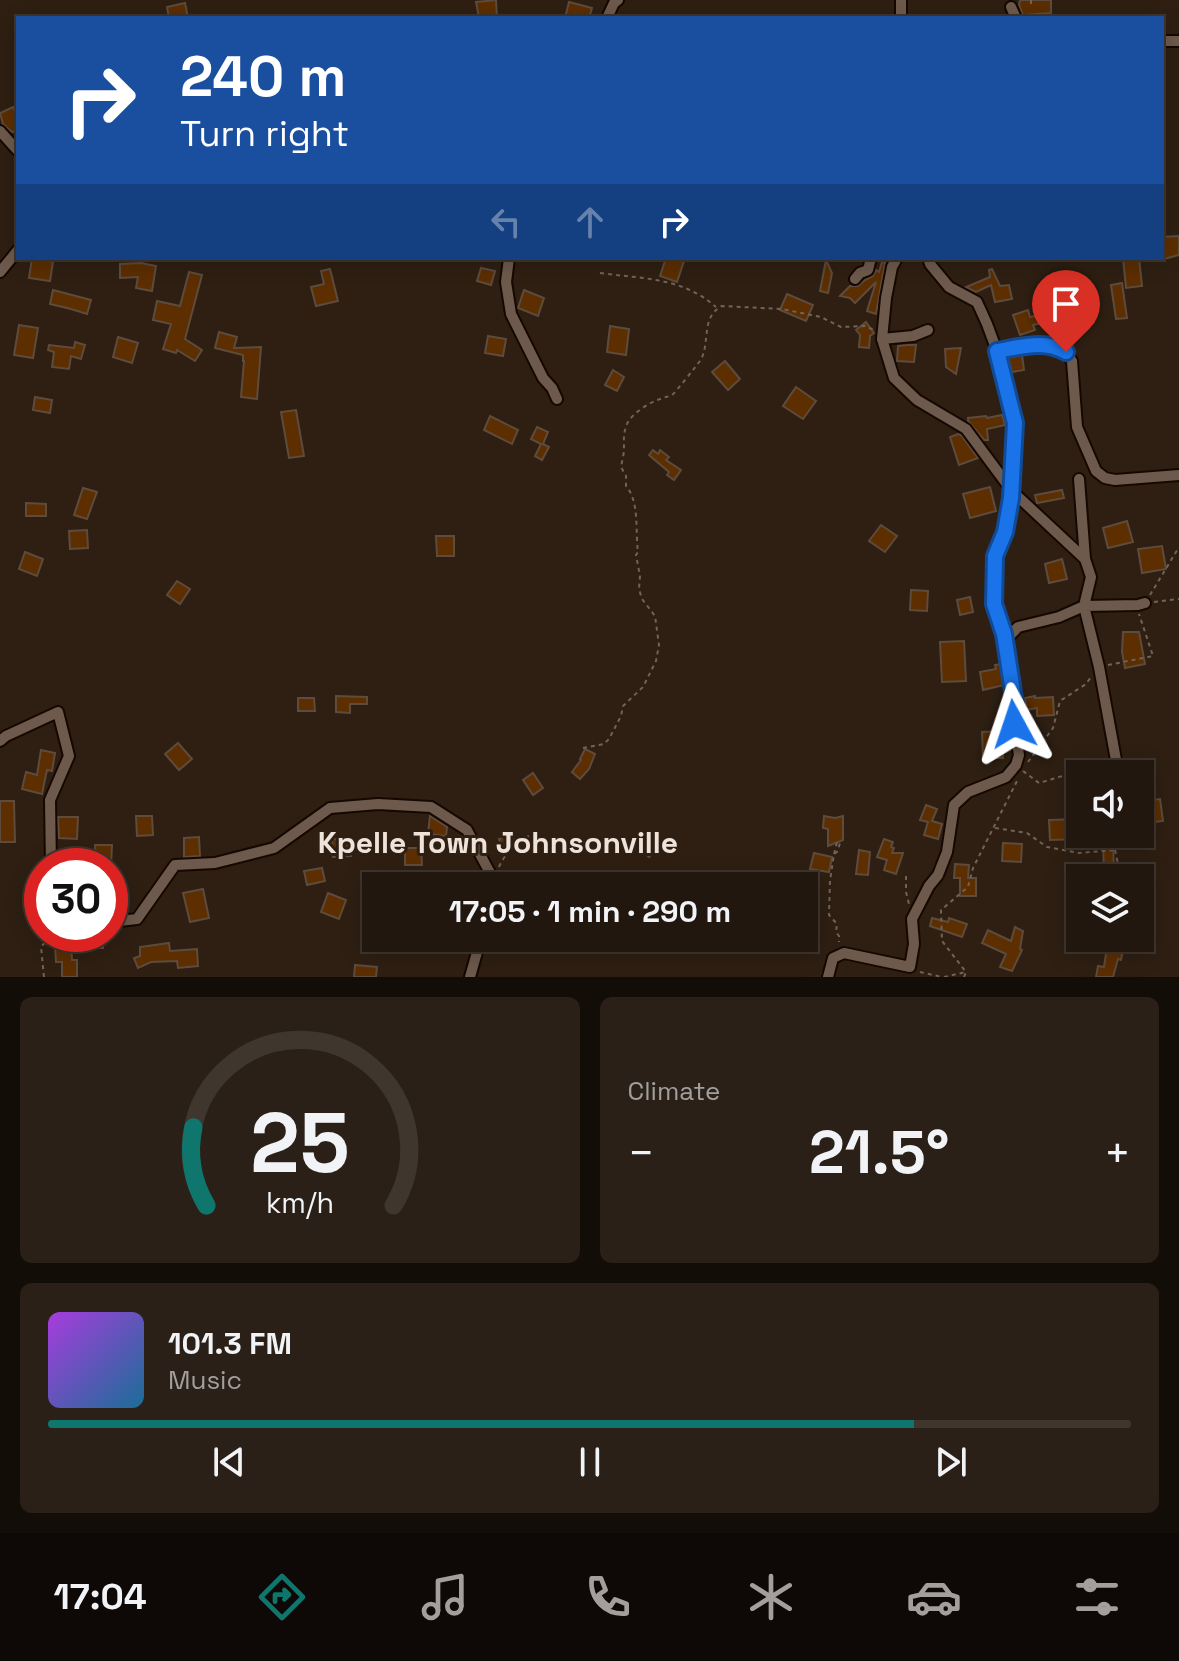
<!DOCTYPE html>
<html lang="en">
<head>
<meta charset="utf-8">
<style>
  :root { --surface:#22170e; --page:#2a2017; --text:#f1f3f6; --muted:#a29f9e; --line:#3f362e; --accent:#0f766e }
  body { margin:0; font-family:"Space Grotesk",sans-serif; background:var(--page); color:var(--text); height:100vh; display:flex; flex-direction:column; font-size:30px; white-space:nowrap }
  * { box-sizing:border-box; margin:0 }
  p { font-size:26px; color:var(--muted) }
  .icon { flex:none; width:44px; height:44px; fill:none; stroke:currentColor; stroke-width:2; stroke-linecap:round; stroke-linejoin:round }
  .map { position:relative; height:977px; overflow:hidden }
  .details { display:flex; flex-direction:column; gap:20px; padding:20px; background:#130d08; flex:1 }
  .details>* { flex:none }
  .hud { position:absolute; left:16px; top:16px; width:1148px; height:244px; border-radius:0px; box-shadow:0 4px 20px #0003,0 0 0 2px var(--line); background:#1a4fa0; color:#fff; overflow:hidden }
  .fabs { position:absolute; left:1066px; top:760px; display:grid; gap:16px }
  .fabs a { display:grid; place-items:center; width:88px; height:88px; border-radius:0px; background:var(--surface); box-shadow:0 4px 20px #0003,0 0 0 2px var(--line); font-size:40px }
  .speed { position:absolute; left:24px; top:848px; display:flex; gap:16px; font-size:40px; font-weight:700; text-align:center }
  .speed>* { display:grid; place-content:center; width:104px; height:104px; border-radius:50%; background:var(--surface); box-shadow:0 4px 20px #0003,0 0 0 2px var(--line); line-height:1 }
  .speed .limit { border:12px solid #d22; background:#fff; color:#111 }
  .pin { position:absolute; display:grid; place-items:center; width:68px; height:68px; color:#fff; margin:-82px -34px; border-radius:50% 50% 50% 0; rotate:-45deg; box-shadow:0 0 8px #0007 }
  .pin .icon { rotate:45deg }
  .me { position:absolute; width:88px; margin:-44px; rotate:355deg; stroke-linejoin:round; filter:drop-shadow(0 0 6px #0008) }
  .turn { display:flex; align-items:center; gap:28px; height:168px; padding:0 32px; font-size:36px }
  .turn .icon { width:104px; height:104px; stroke-width:2.5 }
  .turn b { display:block; font-size:56px; line-height:68px }
  .lanes { display:flex; align-items:center; height:76px; padding:0 32px; background:#0003; justify-content:center; gap:40px; direction:ltr }
  .lanes .off { opacity:.35 }
  .big { font-size:60px; font-weight:700; line-height:1.1 }
  .details .tile { flex:1; display:flex; flex-direction:column; justify-content:center; gap:12px; min-width:0; padding:0 28px; border-radius:12px; background:var(--page) }
  .details .dial { align-items:center; gap:0 }
  .dial svg { height:208px; overflow:visible; fill:none; stroke:var(--line); stroke-width:7; stroke-linecap:round; text-anchor:middle }
  .dial text { fill:var(--text); stroke:none }
  .song { display:flex; align-items:center; gap:24px }
  .cover { width:96px; height:96px; border-radius:12px; background:linear-gradient(135deg,hsl(280 70% 55%),hsl(200 70% 35%)) }
  .played { height:8px; border-radius:4px; background:linear-gradient(90deg,var(--accent) 80%,var(--line) 80%) }
  .keys { display:flex; justify-content:space-around; direction:ltr }
  .heat { display:flex; justify-content:space-between; align-items:center; font-size:44px; direction:ltr }
  .details .tiles { flex:1; display:grid; gap:20px; grid-template-columns:1fr 1fr }
  .tile:last-child { grid-column:span 2 }
  .trip { position:absolute; left:362px; top:872px; width:456px; height:80px; border-radius:0px; background:var(--surface); box-shadow:0 4px 20px #0003,0 0 0 2px var(--line); font-weight:700; line-height:80px; text-align:center }
  .tab-bar { display:flex; height:128px; justify-content:space-around; align-items:center; background:#0e0906; color:var(--muted) }
  .tab-bar .icon { width:56px; height:56px }
  .tab-bar .current { color:var(--accent) }
  .tab-bar b { font-size:36px; color:var(--text) }
  .map>svg:first-child { display:block }
  .building { fill:#5c2e00; stroke:#5d4b3d; stroke-width:2 }
  .lines { fill:none; stroke-linecap:round; stroke-linejoin:round }
  .minor-casing { stroke:#160801; stroke-width:14 }
  .path { stroke:#706357; stroke-width:2; stroke-dasharray:4 4; stroke-linecap:butt }
  .minor { stroke:#6d5a4c; stroke-width:10 }
  .route-casing { stroke:#114b97; stroke-width:20 }
  .route { stroke:#1a73e8; stroke-width:14 }
  .labels { text-anchor:middle; stroke-width:6; stroke-linejoin:round; paint-order:stroke }
  .quarter-label { font-size:30px; font-weight:bold; fill:#eee3db; stroke:#2e1f12 }
</style>
</head>
<body>
<div class="map">
<svg width="1179" height="977" viewBox="0 0 1179 977">
  <rect width="100%" height="100%" fill="#2e1f12"/>
  <g class="building">
    <polygon points="496,0 497,18 479,18 476,2"/>
    <polygon points="1020,0 1051,0 1051,13 1023,15 1019,5"/>
    <polygon points="569,2 592,8 589,18 565,18"/>
    <polygon points="185,3 188,18 169,18 167,7"/>
    <polygon points="13,107 18,117 18,130 12,132 3,124 0,113"/>
    <polygon points="1179,236 1179,255 1164,259 1162,251 1162,237"/>
    <polygon points="32,258 53,262 50,281 29,278"/>
    <polygon points="666,258 685,258 677,282 660,276"/>
    <polygon points="1123,258 1139,258 1142,286 1126,288"/>
    <polygon points="826,260 832,273 828,293 820,291"/>
    <polygon points="882,262 885,263 876,314 867,311 876,282 855,303 850,298 840,296 850,286 858,286 865,280 873,276 876,270 879,272"/>
    <polygon points="141,263 156,266 152,291 136,288 138,277 120,278 120,264"/>
    <polygon points="481,268 495,271 491,285 477,281"/>
    <polygon points="330,269 338,301 316,306 311,287 324,284 321,271"/>
    <polygon points="992,269 1000,286 1009,285 1012,299 995,302 991,285 976,292 966,287 990,277 989,270"/>
    <polygon points="189,272 202,275 185,339 202,350 195,361 177,350 176,353 163,349 171,324 153,320 157,301 180,306"/>
    <polygon points="1122,283 1127,318 1116,319 1111,285"/>
    <polygon points="53,290 91,300 87,314 71,309 50,304"/>
    <polygon points="524,290 544,298 538,316 518,308"/>
    <polygon points="787,294 813,305 806,321 780,310"/>
    <polygon points="1028,310 1030,317 1055,312 1056,320 1033,325 1035,330 1020,335 1013,315"/>
    <polygon points="866,322 874,333 870,336 869,348 859,347 860,335 856,330"/>
    <polygon points="19,325 38,328 33,358 14,355"/>
    <polygon points="610,326 629,329 626,355 607,352"/>
    <polygon points="219,332 237,337 234,348 261,347 257,399 241,397 244,361 243,361 243,355 215,348"/>
    <polygon points="488,336 506,339 503,356 485,353"/>
    <polygon points="118,337 138,343 132,363 113,357"/>
    <polygon points="75,342 85,345 81,359 71,356 69,369 52,367 54,352 48,350 49,345 74,348"/>
    <polygon points="908,345 916,345 914,362 897,361 898,346"/>
    <polygon points="961,348 956,374 946,367 945,349"/>
    <polygon points="1022,355 1024,370 1012,372 1008,357"/>
    <polygon points="725,361 740,379 728,390 712,372"/>
    <polygon points="613,370 624,377 617,391 605,385"/>
    <polygon points="796,387 816,401 803,419 783,406"/>
    <polygon points="35,397 52,400 50,413 33,410"/>
    <polygon points="296,410 304,456 289,458 281,412"/>
    <polygon points="1002,415 1005,425 987,429 988,440 984,440 968,421 968,418 986,416 987,418"/>
    <polygon points="490,416 518,430 512,444 484,430"/>
    <polygon points="537,427 548,432 543,444 549,447 542,460 535,456 541,444 531,439"/>
    <polygon points="958,434 961,435 978,458 959,465 950,437"/>
    <polygon points="653,450 658,454 660,450 669,457 666,460 681,470 674,480 667,475 669,472 649,455"/>
    <polygon points="990,487 996,511 970,518 963,494"/>
    <polygon points="83,488 97,492 87,519 74,515"/>
    <polygon points="1062,490 1064,498 1037,503 1035,495"/>
    <polygon points="26,503 46,504 46,516 26,516"/>
    <polygon points="1127,521 1133,542 1108,548 1103,528"/>
    <polygon points="881,525 897,536 885,552 869,541"/>
    <polygon points="87,530 88,548 70,549 69,531"/>
    <polygon points="436,536 454,536 454,556 437,556"/>
    <polygon points="1162,546 1166,569 1142,573 1138,549"/>
    <polygon points="25,552 43,559 37,576 19,569"/>
    <polygon points="1062,559 1067,579 1049,583 1045,564"/>
    <polygon points="177,581 190,589 180,604 167,595"/>
    <polygon points="911,590 928,591 927,611 910,610"/>
    <polygon points="970,597 973,612 960,615 957,600"/>
    <polygon points="1123,632 1139,632 1145,664 1125,668 1122,652"/>
    <polygon points="964,641 966,681 942,682 940,642"/>
    <polygon points="1001,664 1004,685 983,690 980,672 996,669 995,665"/>
    <polygon points="336,696 367,697 367,704 350,704 350,713 336,712"/>
    <polygon points="1035,696 1035,698 1053,697 1054,715 1037,716 1037,708 1026,710 1025,698"/>
    <polygon points="298,698 314,698 315,711 298,711"/>
    <polygon points="1002,731 1003,758 983,758 982,732"/>
    <polygon points="178,743 192,759 179,770 165,754"/>
    <polygon points="585,749 595,754 589,769 580,779 572,772 581,760 580,759"/>
    <polygon points="41,750 55,753 52,771 47,770 42,794 22,789 26,772 37,775"/>
    <polygon points="533,773 543,788 533,795 523,780"/>
    <polygon points="1160,799 1163,821 1147,823 1144,801"/>
    <polygon points="0,801 14,801 15,842 0,842"/>
    <polygon points="926,805 937,809 932,821 942,824 938,839 924,835 928,822 920,820"/>
    <polygon points="136,816 152,816 153,835 137,836"/>
    <polygon points="430,816 447,827 446,836 428,834"/>
    <polygon points="824,816 835,818 843,816 843,840 828,846 828,829 823,828"/>
    <polygon points="58,817 78,817 77,839 59,838"/>
    <polygon points="1080,819 1080,839 1050,840 1049,820"/>
    <polygon points="653,832 663,842 649,857 638,847"/>
    <polygon points="513,834 517,847 504,852 499,839"/>
    <polygon points="199,837 200,856 184,857 184,838"/>
    <polygon points="1103,837 1113,837 1114,878 1104,878"/>
    <polygon points="350,838 351,856 333,857 332,839"/>
    <polygon points="884,839 893,842 891,847 894,848 892,853 903,853 896,874 884,870 887,860 877,857"/>
    <polygon points="1003,843 1022,844 1021,862 1002,861"/>
    <polygon points="95,845 112,845 111,866 96,866"/>
    <polygon points="405,848 421,848 422,865 405,865"/>
    <polygon points="859,850 870,852 868,875 856,874"/>
    <polygon points="814,853 832,857 829,872 810,869"/>
    <polygon points="955,864 969,865 968,878 976,878 976,896 960,896 960,878 954,878"/>
    <polygon points="322,868 325,881 307,885 304,871"/>
    <polygon points="203,889 209,918 190,922 183,893"/>
    <polygon points="328,893 346,900 339,919 321,912"/>
    <polygon points="932,918 948,922 949,918 967,924 962,937 930,926"/>
    <polygon points="1015,927 1023,931 1020,949 1022,950 1012,971 1000,967 1006,954 982,943 988,930 1011,941"/>
    <rect x="88" y="934" width="15" height="14"/>
    <polygon points="495,938 518,938 514,953 493,948"/>
    <polygon points="1108,940 1124,943 1121,960 1118,959 1113,977 1096,977 1098,966 1104,967"/>
    <polygon points="169,943 170,951 197,949 198,966 178,968 177,961 151,962 138,968 134,958 140,956 140,947"/>
    <polygon points="71,945 72,960 77,960 77,977 62,977 62,962 56,962 55,946"/>
    <polygon points="355,965 377,967 376,977 354,977"/>
  </g>
  <g class="lines">
    <defs>
      <g id="minor">
        <polyline points="901,0 901,18"/>
        <polyline points="1011,7 1016,18"/>
        <polyline points="607,18 614,3 618,0"/>
        <polyline points="1162,41 1179,41"/>
        <polyline points="0,131 18,151"/>
        <polyline points="509,258 506,282 511,314 543,378 552,388 557,399"/>
        <polyline points="897,258 892,267 886,298 882,339 894,378 917,400 966,429 1012,491 1085,559 1091,577 1084,606 1059,617 1018,627 1005,641"/>
        <polyline points="0,272 18,250"/>
        <polyline points="855,279 860,273 868,270 871,258"/>
        <polyline points="882,339 913,336 928,330"/>
        <path d="M997,351C1022,347 1056,335 1072,361L1077,427L1096,471L1105,478L1115,480L1179,475"/>
        <polyline points="1079,479 1085,559"/>
        <polyline points="0,741 6,736 58,712 69,756 50,800 51,866"/>
        <polyline points="1116,760 1099,667 1084,606 1138,605 1145,603"/>
        <polyline points="110,922 137,919 175,865 215,863 274,848 330,808 378,804 431,807 467,830 496,884 495,886"/>
        <polyline points="470,977 481,938"/>
        <polyline points="828,977 833,958 844,953 910,967 914,944 912,919 929,886 938,875 947,852 954,805 968,792 1006,777 1016,765 1019,755 1014,724 1015,705 1004,634 994,604 995,556 1005,532 1011,498 1015,423 1001,362 987,324 977,302 949,287 930,264 928,258"/>
      </g>
    </defs>
    <use href="#minor" class="minor-casing"/>
    <g class="path">
      <polyline points="1031,0 1031,5"/>
      <path d="M600,273C643,279 682,277 716,307"/>
      <polyline points="1150,595 1179,547"/>
      <polyline points="1154,602 1179,599"/>
      <polyline points="1108,665 1153,656 1139,614"/>
      <path d="M583,748L604,744L609,739L621,716L623,706L643,687L656,661L659,645L655,616L642,599L639,589L640,576L636,555L638,552C635,532 640,502 626,486V476L621,467C622,461 624,454 624,449C624,439 623,434 627,424C631,414 650,402 660,399C664,397 668,397 672,395C676,392 696,366 700,361C711,344 700,317 722,306L782,309L821,317L841,327L865,326L874,330"/>
      <polyline points="1028,762 1053,728 1060,701 1086,684 1091,677"/>
      <polyline points="1023,771 1039,783 1106,763"/>
      <polyline points="995,828 1027,833 1047,847 1079,853 1115,850"/>
      <polyline points="1115,834 1115,850 1121,878"/>
      <polyline points="834,854 837,842 840,843 837,852 834,854 830,881 829,915 837,924 836,932 839,936 839,942"/>
      <path d="M499,867C507,849 520,841 537,831"/>
      <polyline points="906,876 906,892 909,904"/>
      <polyline points="1134,938 1136,945"/>
      <polyline points="920,972 942,977"/>
      <polyline points="44,977 41,947 52,934"/>
      <polyline points="944,977 966,972"/>
      <polyline points="964,977 966,972 942,941 941,910 968,887 973,868 1017,781"/>
    </g>
    <use href="#minor" class="minor"/>
  </g>
  <g class="lines">
    <defs>
      <path id="route" d="M1014,724L1015,705L1004,634L994,604L995,556L1005,532L1011,498L1015,423L997,351C1020,347 1045,339 1066,352"/>
    </defs>
    <use href="#route" class="route-casing"/>
    <use href="#route" class="route"/>
  </g>
  <g class="labels">
    <g class="quarter-label">
      <text x="498" y="853">Kpelle Town Johnsonville</text>
    </g>
  </g>
</svg>
<div class="fabs">
<a><svg class="icon" aria-label="sound" viewBox="0 0 24 24"><path d="M4 9h4l5-4v14l-5-4H4zM17 9q2 3 0 6"/></svg></a>
<a><svg class="icon" aria-label="layers" viewBox="0 0 24 24"><path d="M12 4l9 5-9 5-9-5zM3 14l9 5 9-5"/></svg></a>
</div>
<div class="speed"><div class="limit">30</div></div>
<div class="pin" style="left:1066px;top:352px;background:#d93025"><svg class="icon" aria-label="arrive" viewBox="0 0 24 24"><path d="M6 21V4h12l-3 4 3 4H6"/></svg></div>
<svg class="me" style="left:1014px;top:724px" viewBox="-20 -20 40 40"><path d="M0-17L14 15 0 8-14 15z" fill="#1a73e8" stroke="#fff" stroke-width="4"/></svg>
<div class="trip">17:05 · 1 min · 290 m</div>
<div class="hud">
<div class="turn"><svg class="icon" aria-label="right" viewBox="0 0 24 24"><path d="M7 20v-9h11M14 6l5 5-5 5"/></svg><div><b>240 m</b>Turn right</div></div>
<div class="lanes"><svg class="icon off" aria-label="left" viewBox="0 0 24 24"><path d="M17 20v-9H6M10 6l-5 5 5 5"/></svg><svg class="icon off" aria-label="ahead" viewBox="0 0 24 24"><path d="M12 20V5M6 11l6-6 6 6"/></svg><svg class="icon" aria-label="right" viewBox="0 0 24 24"><path d="M7 20v-9h11M14 6l5 5-5 5"/></svg></div>
</div>
</div>
<section class="details">
<div class="tiles">
<div class="tile dial"><svg viewBox="0 0 100 80">
<path d="M14 69A42 42 0 1 1 86 69"/>
<path d="M14 69A42 42 0 0 1 9 39" stroke="#0f766e"/>
<text x="50" y="56" font-size="32" font-weight="700">25</text>
<text x="50" y="72" font-size="11">km/h</text>
</svg></div>
<div class="tile"><p>Climate</p>
<div class="heat"><a>−</a><b class="big">21.5°</b><a>+</a></div>
</div>
<div class="tile">
<div class="song"><i class="cover"></i><div><b>101.3 FM</b><p>Music</p></div></div>
<div class="played"></div>
<div class="keys"><svg class="icon" aria-label="previous" viewBox="0 0 24 24"><path d="M18 5L8 12l10 7zM5 5v14"/></svg><svg class="icon" aria-label="pause" viewBox="0 0 24 24"><path d="M8 5v14M16 5v14"/></svg><svg class="icon" aria-label="next" viewBox="0 0 24 24"><path d="M6 5l10 7-10 7zM19 5v14"/></svg></div>
</div>
</div>
</section>
<nav class="tab-bar">
<b>17:04</b>
<svg class="icon current" aria-label="directions" viewBox="0 0 24 24"><path d="M12 3l9 9-9 9-9-9zM9 14v-3h6M13 9l2 2-2 2"/></svg>
<svg class="icon" aria-label="music" viewBox="0 0 24 24"><path d="M9 18V5l10-2v13"/><circle cx="6" cy="18" r="3"/><circle cx="16" cy="16" r="3"/></svg>
<svg class="icon" aria-label="phone" viewBox="0 0 24 24"><path d="M5 4h4l2 5-3 2q2 4 5 5l2-3 5 2v4C11 20 4 13 5 4z"/></svg>
<svg class="icon" aria-label="climate" viewBox="0 0 24 24"><path d="M12 3v18M4 7l16 10M4 17L20 7"/></svg>
<svg class="icon" aria-label="car" viewBox="0 0 24 24"><path d="M5 17H2v-5l4-1 3-4h7l3 4 3 1v5h-3M9 17h6M6 11h13"/><circle cx="7" cy="17" r="2"/><circle cx="17" cy="17" r="2"/></svg>
<svg class="icon" aria-label="filters" viewBox="0 0 24 24"><path d="M4 7h16M4 17h16"/><circle cx="9" cy="7" r="2"/><circle cx="15" cy="17" r="2"/></svg>
</nav>
</body>
</html>
